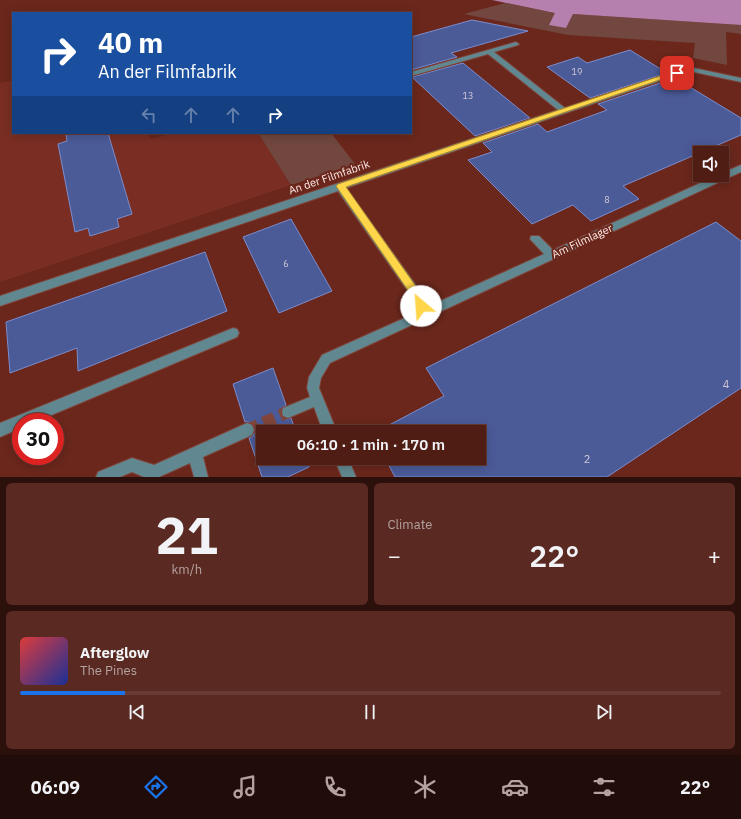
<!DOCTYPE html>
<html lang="en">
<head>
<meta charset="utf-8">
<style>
  :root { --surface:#501d15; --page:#5a2a22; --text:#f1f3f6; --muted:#b4a2a0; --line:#673b34; --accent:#1a73e8 }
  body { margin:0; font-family:"IBM Plex Sans",sans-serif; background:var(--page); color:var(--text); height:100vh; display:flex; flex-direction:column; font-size:15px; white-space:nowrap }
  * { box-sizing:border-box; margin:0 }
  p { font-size:13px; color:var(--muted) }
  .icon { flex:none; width:22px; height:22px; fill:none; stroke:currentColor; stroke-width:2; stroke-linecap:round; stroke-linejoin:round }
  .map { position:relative; height:477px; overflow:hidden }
  .panel { display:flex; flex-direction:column; gap:6px; padding:6px; background:#2c100c; flex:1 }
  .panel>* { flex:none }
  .hud { position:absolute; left:12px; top:12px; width:400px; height:122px; border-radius:0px; box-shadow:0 2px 10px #0003,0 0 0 1px var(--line); background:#1a4fa0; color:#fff; overflow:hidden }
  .tools { position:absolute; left:693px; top:146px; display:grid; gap:8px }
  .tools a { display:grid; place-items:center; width:36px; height:36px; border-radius:0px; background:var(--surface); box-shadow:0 2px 10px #0003,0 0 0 1px var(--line); font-size:20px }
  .speed { position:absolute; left:12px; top:413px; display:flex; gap:8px; font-size:20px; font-weight:700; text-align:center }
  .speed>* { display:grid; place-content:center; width:52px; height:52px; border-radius:50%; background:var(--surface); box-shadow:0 2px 10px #0003,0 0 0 1px var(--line); line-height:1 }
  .speed .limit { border:6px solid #d22; background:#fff; color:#111 }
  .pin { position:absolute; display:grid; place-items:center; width:34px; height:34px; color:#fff; margin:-17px; border-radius:8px; box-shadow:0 2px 6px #0006 }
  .me { position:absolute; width:44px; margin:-22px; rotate:333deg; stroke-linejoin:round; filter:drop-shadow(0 0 3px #0008) }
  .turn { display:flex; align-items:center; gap:14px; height:84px; padding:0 20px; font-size:18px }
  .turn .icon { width:52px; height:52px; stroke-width:2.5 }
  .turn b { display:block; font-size:28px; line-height:34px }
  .lanes { display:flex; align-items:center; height:38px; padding:0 20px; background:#0003; justify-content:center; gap:20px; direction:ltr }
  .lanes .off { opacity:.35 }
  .big { font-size:30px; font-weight:600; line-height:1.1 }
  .panel .widget { flex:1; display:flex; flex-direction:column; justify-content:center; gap:6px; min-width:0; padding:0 14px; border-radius:6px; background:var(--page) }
  .panel .dial { align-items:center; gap:0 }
  .dial b { font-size:52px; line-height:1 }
  .song { display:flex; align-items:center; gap:12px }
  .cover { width:48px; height:48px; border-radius:6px; background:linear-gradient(135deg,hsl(0 70% 55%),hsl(230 70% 35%)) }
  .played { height:4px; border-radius:2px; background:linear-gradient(90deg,var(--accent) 15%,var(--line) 15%) }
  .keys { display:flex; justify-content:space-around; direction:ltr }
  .heat { display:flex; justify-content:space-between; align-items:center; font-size:22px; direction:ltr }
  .panel .tiles { flex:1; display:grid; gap:6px; grid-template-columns:1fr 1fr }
  .widget:last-child { grid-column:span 2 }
  .trip { position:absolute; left:256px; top:425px; width:230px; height:40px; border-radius:0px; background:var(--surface); box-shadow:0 2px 10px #0003,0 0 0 1px var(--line); font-weight:600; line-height:40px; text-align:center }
  .dock { display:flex; height:64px; justify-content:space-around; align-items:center; background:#200c08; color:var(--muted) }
  .dock .icon { width:28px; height:28px }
  .dock .current { color:var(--accent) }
  .dock b { font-size:18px; color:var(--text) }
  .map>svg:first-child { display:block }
  .built { fill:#7a2e23 }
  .green { fill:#71473f }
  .water { fill:#b580ae }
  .building { fill:#4b5b98; stroke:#7a8dce }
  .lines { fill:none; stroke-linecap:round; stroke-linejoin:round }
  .minor-tunnel { stroke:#81453b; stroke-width:12; stroke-dasharray:12 6; stroke-linecap:butt }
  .minor-casing { stroke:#804339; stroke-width:2 }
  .minor { fill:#618890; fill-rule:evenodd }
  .route { fill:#ffd54a; stroke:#a68a30 }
  .labels { text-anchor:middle; stroke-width:4; stroke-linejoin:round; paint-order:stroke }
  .number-label { font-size:9px; fill:#d1c8d5 }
  .street-label { font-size:11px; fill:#feece9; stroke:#6b271c }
  .near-number-label { font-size:11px; fill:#d1c8d5 }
</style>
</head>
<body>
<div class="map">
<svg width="741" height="477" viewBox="0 0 741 477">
  <rect width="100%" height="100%" fill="#6b271c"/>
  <polygon class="built" points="11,81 13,94 13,133 148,133 151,139 174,133 258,133 291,185 0,282 0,83"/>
  <g class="green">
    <polygon points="505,3 555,13 566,28 573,14 741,25 741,34 726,32 727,65 693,58 695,43 568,35 464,14"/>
    <polygon points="258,133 331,133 355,164 291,185"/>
  </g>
  <polygon class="water" points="492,0 741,0 741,25 573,14 566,28 549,25 555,13"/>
  <g class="building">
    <polygon points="472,20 528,31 451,53 457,57 411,70 411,37"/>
    <polygon points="630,50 667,73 590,98 547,67 578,57 587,63"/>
    <polygon points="463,63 530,118 475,136 412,77"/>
    <polygon points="675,78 741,118 741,135 623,186 639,199 591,221 573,205 532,224 468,160 492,152 483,143 538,124 547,132 607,110 598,104"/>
    <polygon points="66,133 108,133 132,214 117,219 119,227 90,236 88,228 75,232 58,144 67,141"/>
    <polygon points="291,219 332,291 279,313 243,237"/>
    <polygon points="716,222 741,241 741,388 607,477 395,477 385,458 479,458 479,432 376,432 444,396 426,368"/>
    <polygon points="205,252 227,311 78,371 77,348 10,373 6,322"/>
    <polygon points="273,368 286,405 282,408 282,416 287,419 291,418 296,432 263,432 263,458 306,458 309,467 288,477 262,477 249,438 253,436 255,429 253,424 248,422 245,422 233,384"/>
  </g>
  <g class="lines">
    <polyline class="minor-tunnel" points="247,430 288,412"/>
    <defs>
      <g id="minor">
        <polygon points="516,42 519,44 518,45 494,52 565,108 689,67 741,78 741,82 689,71 346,188 423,295 427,307 544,254 530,239 531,236 539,236 553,250 718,175 722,175 722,173 741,165 741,172 330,363 321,378 319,388 337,432 323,432 314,407 288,418 283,416 282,412 283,408 310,397 307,388 309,377 322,355 418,312 414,300 338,191 0,306 0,296 558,110 488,54 411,76 411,72"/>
        <polygon points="233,328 237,329 239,333 237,337 35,422 21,422 21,428 0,437 0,423"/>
        <polygon points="247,423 252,425 254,430 252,435 203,457 208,477 194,477 190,463 159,477 144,477 132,472 120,477 96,477 98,472 132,458 154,465"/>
        <polygon points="334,458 348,458 356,477 342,477"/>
      </g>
    </defs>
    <use href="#minor" class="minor-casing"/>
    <use href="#minor" class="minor"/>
  </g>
  <polygon class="route" points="675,71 680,73 346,187 422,295 426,306 425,309 421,310 418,309 414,299 336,186 338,184"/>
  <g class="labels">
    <g class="number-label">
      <text x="577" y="75">19</text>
      <text x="468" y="99">13</text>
      <text x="607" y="203">8</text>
      <text x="286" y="267">6</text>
    </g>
    <g class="street-label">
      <text transform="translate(329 177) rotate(-19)" y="4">An der Filmfabrik</text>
      <text transform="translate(582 241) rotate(-25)" y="4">Am Filmlager</text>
    </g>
    <g class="near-number-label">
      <text x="726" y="388">4</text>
      <text x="587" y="463">2</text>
    </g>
  </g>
</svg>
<div class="tools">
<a><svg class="icon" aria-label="sound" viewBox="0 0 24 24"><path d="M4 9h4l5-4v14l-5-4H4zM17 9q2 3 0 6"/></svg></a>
</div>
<div class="speed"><div class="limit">30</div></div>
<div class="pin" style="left:677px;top:73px;background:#d93025"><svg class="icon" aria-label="arrive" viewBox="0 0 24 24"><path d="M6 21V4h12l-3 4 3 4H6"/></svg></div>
<svg class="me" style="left:421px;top:306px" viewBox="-20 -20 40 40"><circle r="19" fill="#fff"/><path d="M0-13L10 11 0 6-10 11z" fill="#ffd54a"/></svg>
<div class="trip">06:10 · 1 min · 170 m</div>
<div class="hud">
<div class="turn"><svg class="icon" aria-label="right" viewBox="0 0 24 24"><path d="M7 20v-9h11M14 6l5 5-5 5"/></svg><div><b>40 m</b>An der Filmfabrik</div></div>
<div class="lanes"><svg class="icon off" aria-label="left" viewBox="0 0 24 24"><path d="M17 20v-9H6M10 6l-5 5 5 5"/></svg><svg class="icon off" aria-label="ahead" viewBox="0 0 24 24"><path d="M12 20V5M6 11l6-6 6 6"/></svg><svg class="icon off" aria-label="ahead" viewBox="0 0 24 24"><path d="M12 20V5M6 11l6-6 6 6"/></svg><svg class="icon" aria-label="right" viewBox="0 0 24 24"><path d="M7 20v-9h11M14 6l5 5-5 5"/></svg></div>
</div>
</div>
<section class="panel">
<div class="tiles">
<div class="widget dial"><b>21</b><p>km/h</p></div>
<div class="widget"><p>Climate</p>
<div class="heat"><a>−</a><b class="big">22°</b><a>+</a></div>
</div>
<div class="widget">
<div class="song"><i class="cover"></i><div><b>Afterglow</b><p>The Pines</p></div></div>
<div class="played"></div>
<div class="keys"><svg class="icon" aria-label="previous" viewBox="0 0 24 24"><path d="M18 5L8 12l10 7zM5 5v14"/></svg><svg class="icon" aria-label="pause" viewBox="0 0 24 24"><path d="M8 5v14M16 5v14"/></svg><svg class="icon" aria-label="next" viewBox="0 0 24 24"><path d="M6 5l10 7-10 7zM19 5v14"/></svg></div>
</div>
</div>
</section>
<nav class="dock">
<b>06:09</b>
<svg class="icon current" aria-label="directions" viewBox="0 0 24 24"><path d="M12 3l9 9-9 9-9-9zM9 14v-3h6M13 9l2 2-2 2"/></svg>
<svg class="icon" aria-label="music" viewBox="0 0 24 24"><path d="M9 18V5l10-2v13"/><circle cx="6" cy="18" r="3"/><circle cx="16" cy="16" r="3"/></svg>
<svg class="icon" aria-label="phone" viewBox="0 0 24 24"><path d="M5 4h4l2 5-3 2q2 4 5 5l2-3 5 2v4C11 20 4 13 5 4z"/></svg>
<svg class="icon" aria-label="climate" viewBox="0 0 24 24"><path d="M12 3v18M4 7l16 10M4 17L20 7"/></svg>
<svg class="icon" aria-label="car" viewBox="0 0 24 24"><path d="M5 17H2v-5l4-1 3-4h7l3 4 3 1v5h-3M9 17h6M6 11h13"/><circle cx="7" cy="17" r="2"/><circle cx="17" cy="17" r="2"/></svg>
<svg class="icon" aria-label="filters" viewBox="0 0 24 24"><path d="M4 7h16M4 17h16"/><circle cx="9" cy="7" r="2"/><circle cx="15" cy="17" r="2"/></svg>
<b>22°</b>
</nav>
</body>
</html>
